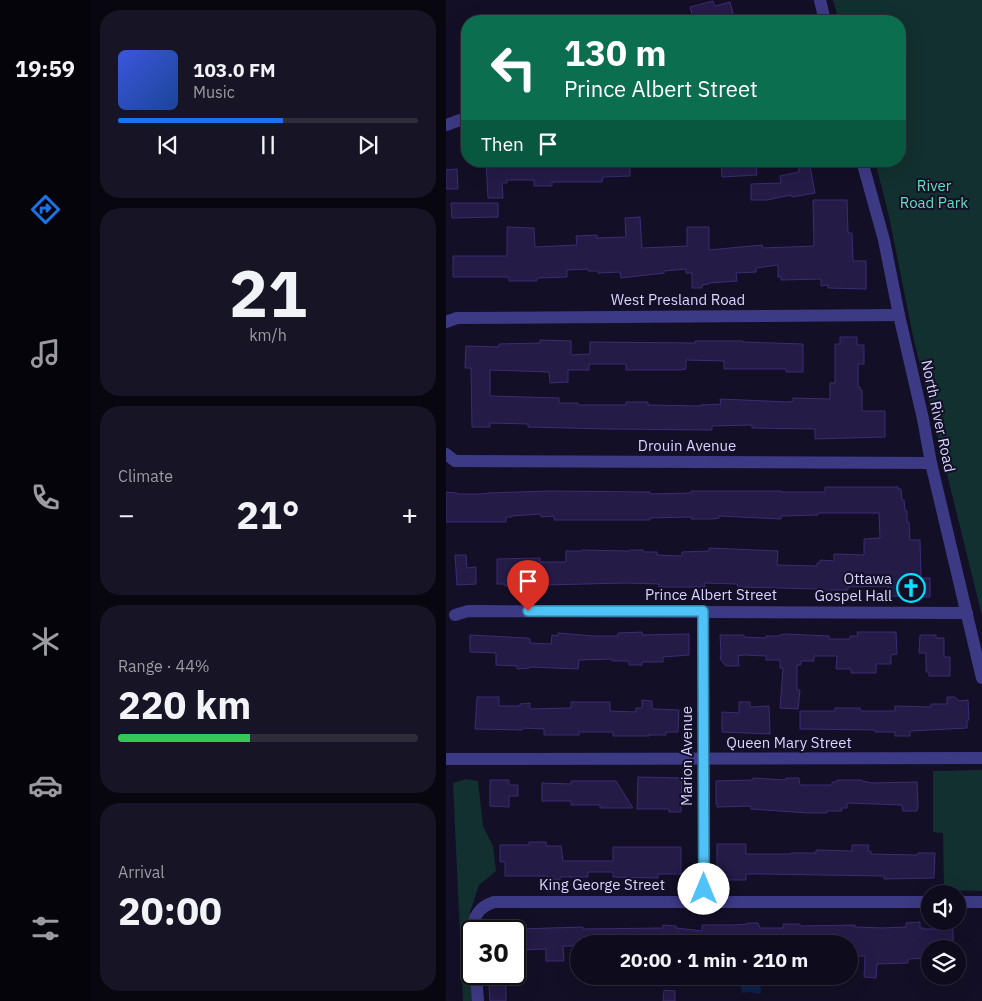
<!DOCTYPE html>
<html lang="en">
<head>
<meta charset="utf-8">
<style>
  :root { --surface:#0e0b1c; --page:#171425; --text:#f1f3f6; --muted:#9b9ba3; --line:#2e2b3b; --accent:#1a73e8 }
  body { margin:0; font-family:"IBM Plex Sans",sans-serif; background:var(--page); color:var(--text); height:100vh; display:flex; flex-direction:column; font-size:19px; white-space:nowrap }
  * { box-sizing:border-box; margin:0 }
  p { font-size:16px; color:var(--muted) }
  .icon { flex:none; width:28px; height:28px; fill:none; stroke:currentColor; stroke-width:2; stroke-linecap:round; stroke-linejoin:round }
  .map { position:relative; flex:1; overflow:hidden }
  .sheet { display:flex; flex-direction:column; gap:10px; padding:10px; background:#08060f; width:356px }
  .sheet>* { flex:none }
  .hud { position:absolute; left:15px; top:15px; width:445px; height:152px; border-radius:20px; box-shadow:0 5px 20px #0002,0 0 0 1px var(--line); background:#0b6e4f; color:#fff; overflow:hidden }
  .tools { position:absolute; left:475px; top:885px; display:grid; gap:10px }
  .tools a { display:grid; place-items:center; width:45px; height:45px; border-radius:50%; background:var(--surface); box-shadow:0 5px 20px #0002,0 0 0 1px var(--line); font-size:25px }
  .speed { position:absolute; left:15px; top:920px; display:flex; gap:10px; font-size:25px; font-weight:700; text-align:center }
  .speed>* { display:grid; place-content:center; width:65px; height:65px; border-radius:50%; background:var(--surface); box-shadow:0 5px 20px #0002,0 0 0 1px var(--line); line-height:1 }
  .speed .limit { border:2px solid #111; border-radius:8px; background:#fff; color:#111 }
  .pin { position:absolute; display:grid; place-items:center; width:42px; height:42px; color:#fff; margin:-51px -21px; border-radius:50% 50% 50% 0; rotate:-45deg; box-shadow:0 0 5px #0007 }
  .pin .icon { rotate:45deg }
  .me { position:absolute; width:55px; margin:-28px; rotate:0deg; stroke-linejoin:round; filter:drop-shadow(0 0 4px #0008) }
  .turn { display:flex; align-items:center; gap:18px; height:105px; padding:0 20px; font-size:22px }
  .turn .icon { width:65px; height:65px; stroke-width:2.5 }
  .turn b { display:block; font-size:35px; line-height:42px }
  .then { display:flex; align-items:center; height:48px; padding:0 20px; background:#0003; gap:10px; font-size:19px }
  .big { font-size:38px; font-weight:700; line-height:1.1 }
  .sheet .tile { flex:1; display:flex; flex-direction:column; justify-content:center; gap:8px; min-width:0; padding:0 18px; border-radius:20px; background:var(--page) }
  .sheet .dial { align-items:center; gap:0 }
  .dial b { font-size:65px; line-height:1 }
  .song { display:flex; align-items:center; gap:15px }
  .cover { width:60px; height:60px; border-radius:8px; background:linear-gradient(135deg,hsl(230 70% 55%),hsl(220 70% 35%)) }
  .played { height:5px; border-radius:2px; background:linear-gradient(90deg,var(--accent) 55%,var(--line) 55%) }
  .keys { display:flex; justify-content:space-around; direction:ltr }
  .heat { display:flex; justify-content:space-between; align-items:center; font-size:28px; direction:ltr }
  .charge { height:8px; border-radius:4px; background:linear-gradient(90deg,#34c759 44%,var(--line) 0) }
  .trip { position:absolute; left:124px; top:935px; width:288px; height:50px; border-radius:25px; background:var(--surface); box-shadow:0 5px 20px #0002,0 0 0 1px var(--line); font-weight:700; line-height:50px; text-align:center }
  main { display:flex; flex:1; min-height:0 }
  .dock { display:flex; flex-direction:column; width:90px; justify-content:space-around; align-items:center; background:#06040b; color:var(--muted) }
  .dock .icon { width:35px; height:35px }
  .dock .selected { color:var(--accent) }
  .dock b { font-size:22px; color:var(--text) }
  .map>svg:first-child { display:block }
  .green { fill:#12302f }
  .water { fill:#0c2248 }
  .building { fill:#241b47; stroke:#3b2d73 }
  .lines { fill:none; stroke-linecap:round; stroke-linejoin:round }
  .minor { stroke:#3d3a85; stroke-width:12 }
  .route-casing { stroke:#337fa1; stroke-width:12 }
  .route { stroke:#4fc3f7; stroke-width:9 }
  .labels { text-anchor:middle; stroke-width:4; stroke-linejoin:round; paint-order:stroke }
  .park-label { font-size:15px; fill:#5fe0c0; stroke:#130f26 }
  .street-label { font-size:15px; fill:#d9d4ff; stroke:#130f26 }
  .poi-label { font-size:15px; fill:#d9d4ff; stroke:#130f26; text-anchor:end }
</style>
</head>
<body>
<main>
<nav class="dock">
<b>19:59</b>
<svg class="icon selected" aria-label="directions" viewBox="0 0 24 24"><path d="M12 3l9 9-9 9-9-9zM9 14v-3h6M13 9l2 2-2 2"/></svg>
<svg class="icon" aria-label="music" viewBox="0 0 24 24"><path d="M9 18V5l10-2v13"/><circle cx="6" cy="18" r="3"/><circle cx="16" cy="16" r="3"/></svg>
<svg class="icon" aria-label="phone" viewBox="0 0 24 24"><path d="M5 4h4l2 5-3 2q2 4 5 5l2-3 5 2v4C11 20 4 13 5 4z"/></svg>
<svg class="icon" aria-label="climate" viewBox="0 0 24 24"><path d="M12 3v18M4 7l16 10M4 17L20 7"/></svg>
<svg class="icon" aria-label="car" viewBox="0 0 24 24"><path d="M5 17H2v-5l4-1 3-4h7l3 4 3 1v5h-3M9 17h6M6 11h13"/><circle cx="7" cy="17" r="2"/><circle cx="17" cy="17" r="2"/></svg>
<svg class="icon" aria-label="filters" viewBox="0 0 24 24"><path d="M4 7h16M4 17h16"/><circle cx="9" cy="7" r="2"/><circle cx="15" cy="17" r="2"/></svg>
</nav>
<section class="sheet">
<div class="tile">
<div class="song"><i class="cover"></i><div><b>103.0 FM</b><p>Music</p></div></div>
<div class="played"></div>
<div class="keys"><svg class="icon" aria-label="previous" viewBox="0 0 24 24"><path d="M18 5L8 12l10 7zM5 5v14"/></svg><svg class="icon" aria-label="pause" viewBox="0 0 24 24"><path d="M8 5v14M16 5v14"/></svg><svg class="icon" aria-label="next" viewBox="0 0 24 24"><path d="M6 5l10 7-10 7zM19 5v14"/></svg></div>
</div>
<div class="tile dial"><b>21</b><p>km/h</p></div>
<div class="tile"><p>Climate</p>
<div class="heat"><a>−</a><b class="big">21°</b><a>+</a></div>
</div>
<div class="tile"><p>Range · 44%</p><b class="big">220 km</b><div class="charge"></div></div>
<div class="tile"><p>Arrival</p><b class="big">20:00</b></div>
</section>
<div class="map">
<svg width="536" height="1001" viewBox="0 0 536 1001">
  <rect width="100%" height="100%" fill="#130f26"/>
  <g class="green">
    <polygon points="387,0 536,0 536,616 467,336 443,216 429,161 454,161 454,21 393,21"/>
    <polygon points="536,770 536,891 498,890 497,833 487,832 487,771"/>
    <polygon points="20,779 32,781 37,826 47,846 50,871 33,885 24,912 28,1001 17,1001 7,783"/>
  </g>
  <polygon class="water" points="303,983 311,984 315,988 315,993 312,994 305,992 296,993 295,986"/>
  <g class="building">
    <polygon points="267,1 269,6 284,2 289,21 248,21 244,7"/>
    <polygon points="40,161 184,161 184,176 157,177 156,182 106,182 106,186 88,186 88,180 61,180 61,183 56,183 57,198 42,198"/>
    <polygon points="275,161 310,161 311,175 276,177"/>
    <polygon points="353,161 363,161 369,193 346,197 345,195 321,200 305,200 305,184 335,183 334,176 353,172"/>
    <polygon points="11,169 12,189 0,189 0,170"/>
    <polygon points="367,200 401,200 402,233 406,233 407,261 420,261 420,289 382,288 382,285 375,286 375,279 335,280 335,277 332,277 332,265 310,268 310,272 290,273 291,281 263,283 263,284 256,285 256,288 246,288 246,273 240,273 240,269 218,271 218,273 175,278 174,272 152,273 152,271 142,271 142,269 121,270 121,277 91,278 91,281 63,281 63,277 7,277 7,256 61,256 61,227 88,228 89,247 131,245 130,236 151,235 151,238 180,237 179,218 194,217 196,248 241,246 241,227 263,227 263,250 316,245 317,248 368,246"/>
    <polygon points="5,203 52,203 52,217 6,218"/>
    <polygon points="394,337 411,337 411,345 418,345 418,364 412,364 412,387 414,387 414,390 416,390 416,411 439,411 439,437 369,439 369,429 306,428 306,425 266,426 266,430 162,429 82,427 82,424 44,423 44,427 26,427 25,368 19,368 20,346 53,347 53,344 94,343 94,340 125,341 125,355 144,354 144,342 249,343 249,341 297,341 297,342 357,344 357,372 340,372 340,369 278,369 278,361 240,360 240,369 234,370 180,370 180,364 143,364 143,370 122,370 122,382 104,383 103,372 44,370 44,396 113,398 113,403 132,403 132,405 180,405 180,402 202,402 202,405 255,406 255,405 275,404 274,399 342,402 347,401 347,398 384,399 384,383 389,383 389,344 394,344"/>
    <polygon points="379,487 452,487 452,489 455,489 456,500 458,500 459,511 461,511 461,522 463,522 464,540 474,540 475,578 484,578 484,597 442,596 442,586 402,587 402,590 385,590 385,592 371,592 371,589 292,587 291,584 258,583 259,587 213,587 213,584 179,583 59,586 59,584 51,584 51,559 94,558 94,562 120,562 120,551 136,551 136,550 183,551 185,550 197,550 197,552 211,552 211,555 236,556 236,552 263,551 263,548 332,551 331,565 371,566 371,563 374,563 374,560 388,561 388,554 418,555 418,539 434,538 433,513 372,513 372,515 335,516 335,519 273,516 273,518 268,519 245,519 245,517 204,518 204,520 108,520 108,516 95,517 95,514 66,516 66,517 60,517 60,522 0,522 0,492 11,493 11,494 34,494 43,493 102,491 204,492 204,494 245,493 245,491 335,491 335,492 379,492"/>
    <polygon points="9,555 20,555 21,568 30,567 30,584 11,585"/>
    <polygon points="196,632 196,635 243,634 243,655 217,657 217,662 196,662 196,665 183,665 183,661 166,661 166,659 133,660 132,669 84,667 84,668 71,669 71,666 50,665 50,653 24,652 24,635 81,638 84,639 84,643 105,644 106,635 112,636 112,633 148,636 172,636 172,633"/>
    <polygon points="411,632 450,632 451,654 445,655 445,664 430,664 430,673 405,673 405,669 390,669 391,656 368,656 368,661 355,661 355,665 351,665 351,690 354,690 352,709 334,708 337,668 334,668 334,660 320,660 320,656 298,655 292,656 293,666 280,666 274,659 275,654 274,635 298,635 298,637 320,638 320,636 332,636 338,634 383,636 383,639 404,639 404,636 412,636"/>
    <polygon points="474,635 490,635 490,638 498,638 498,657 504,657 504,676 483,676 483,672 480,672 480,653 473,653"/>
    <polygon points="31,697 53,697 53,706 74,706 74,704 84,703 84,709 125,708 125,702 164,702 164,711 190,712 190,708 196,708 196,700 206,701 206,708 208,709 233,710 232,732 220,732 220,735 202,735 203,736 167,736 167,732 133,732 133,735 98,735 98,729 76,728 76,730 29,729"/>
    <polygon points="501,697 509,697 513,701 522,700 523,720 521,720 521,728 464,731 464,736 449,736 449,732 429,732 429,730 354,729 354,711 389,711 389,708 414,708 415,711 449,711 449,706 485,707 485,704 501,704"/>
    <polygon points="293,702 304,702 304,707 323,706 324,734 276,732 276,712 293,713"/>
    <polygon points="192,777 236,778 235,812 223,812 223,809 191,809"/>
    <polygon points="307,778 340,780 340,778 353,778 354,785 386,785 386,782 391,782 391,780 416,780 416,781 426,783 471,782 472,807 471,811 457,811 456,805 401,803 401,808 395,808 396,811 381,811 381,813 362,813 305,809 305,806 271,807 271,804 270,804 270,781 307,780"/>
    <polygon points="44,780 63,780 63,785 72,785 72,796 63,796 63,807 44,806"/>
    <polygon points="125,781 170,781 187,808 154,808 154,805 125,805 125,801 96,801 96,783 125,784"/>
    <polygon points="83,842 100,842 100,846 115,846 117,861 167,861 167,847 235,847 235,874 212,874 212,878 167,877 167,872 142,872 142,877 114,877 114,880 102,880 102,876 59,876 59,862 54,862 54,845 83,845"/>
    <polygon points="271,844 300,844 300,854 345,854 345,853 370,853 370,850 406,851 406,845 423,845 422,851 425,851 425,854 472,855 472,853 489,853 488,878 438,879 438,876 317,874 300,874 300,880 271,880"/>
    <polygon points="474,922 474,928 478,928 478,929 496,929 499,926 504,926 507,930 507,949 484,949 484,958 462,959 462,963 431,964 430,978 418,977 419,956 402,956 402,944 190,944 174,942 174,944 132,944 132,946 117,946 118,961 100,961 100,949 73,950 74,929 137,927 137,929 217,928 217,925 230,926 230,928 256,931 256,925 286,925 301,924 301,923 312,923 314,928 337,928 337,924 354,924 354,926 409,925 409,927 437,928 460,927 460,923"/>
    <polygon points="43,985 60,985 60,1001 44,1001"/>
    <polygon points="218,990 229,991 229,1001 217,1001"/>
  </g>
  <g class="lines">
    <g class="minor">
      <polyline points="374,0 379,21"/>
      <polyline points="0,125 14,120 21,120"/>
      <polyline points="416,161 438,240 453,315 477,419 485,463 536,678"/>
      <polyline points="0,322 11,318 453,315"/>
      <polyline points="0,454 9,461 15,461 485,463"/>
      <polyline points="257,611 258,902"/>
      <polyline points="9,615 22,611 521,613"/>
      <polyline points="0,759 536,758"/>
      <polyline points="511,902 536,902"/>
      <path d="M27,931C27,916 33,907 48,902H484"/>
      <polyline points="30,974 32,1001"/>
    </g>
  </g>
  <g class="lines">
    <defs>
      <polyline id="route" points="82,611 257,611 258,889"/>
    </defs>
    <use href="#route" class="route-casing"/>
    <use href="#route" class="route"/>
  </g>
  <defs>
    <symbol id="church-ring" viewBox="-11 -11 22 22"><circle r="9.5" fill="#130f26" stroke="#00e5ff" stroke-width="1.5"/><path d="M-1.2-6h2.4v3.5h3.3v2.4h-3.3V6h-2.4V-.1h-3.3v-2.4h3.3Z" fill="#00e5ff"/></symbol>
  </defs>
  <g fill-rule="evenodd">
    <use href="#church-ring" x="449" y="572" width="32" height="32"/>
  </g>
  <g class="labels">
    <g class="park-label">
      <text x="488" y="191">River<tspan x="488" dy="17">Road Park</tspan></text>
    </g>
    <g class="street-label">
      <text x="232" y="305">West Presland Road</text>
      <text transform="translate(492 416) rotate(78)" y="5">North River Road</text>
      <text x="241" y="451">Drouin Avenue</text>
      <text x="265" y="600">Prince Albert Street</text>
      <text x="343" y="748">Queen Mary Street</text>
      <text transform="translate(241 756) rotate(-90)" y="5">Marion Avenue</text>
      <text x="156" y="890">King George Street</text>
    </g>
    <g class="poi-label">
      <text x="446" y="584">Ottawa<tspan x="446" dy="17">Gospel Hall</tspan></text>
    </g>
  </g>
</svg>
<div class="tools">
<a><svg class="icon" aria-label="sound" viewBox="0 0 24 24"><path d="M4 9h4l5-4v14l-5-4H4zM17 9q2 3 0 6"/></svg></a>
<a><svg class="icon" aria-label="layers" viewBox="0 0 24 24"><path d="M12 4l9 5-9 5-9-5zM3 14l9 5 9-5"/></svg></a>
</div>
<div class="speed"><div class="limit">30</div></div>
<div class="pin" style="left:82px;top:611px;background:#d93025"><svg class="icon" aria-label="arrive" viewBox="0 0 24 24"><path d="M6 21V4h12l-3 4 3 4H6"/></svg></div>
<svg class="me" style="left:258px;top:889px" viewBox="-20 -20 40 40"><circle r="19" fill="#fff"/><path d="M0-13L10 11 0 6-10 11z" fill="#4fc3f7"/></svg>
<div class="trip">20:00 · 1 min · 210 m</div>
<div class="hud">
<div class="turn"><svg class="icon" aria-label="left" viewBox="0 0 24 24"><path d="M17 20v-9H6M10 6l-5 5 5 5"/></svg><div><b>130 m</b>Prince Albert Street</div></div>
<div class="then">Then<svg class="icon" aria-label="arrive" viewBox="0 0 24 24"><path d="M6 21V4h12l-3 4 3 4H6"/></svg></div>
</div>
</div>
</main>
</body>
</html>
